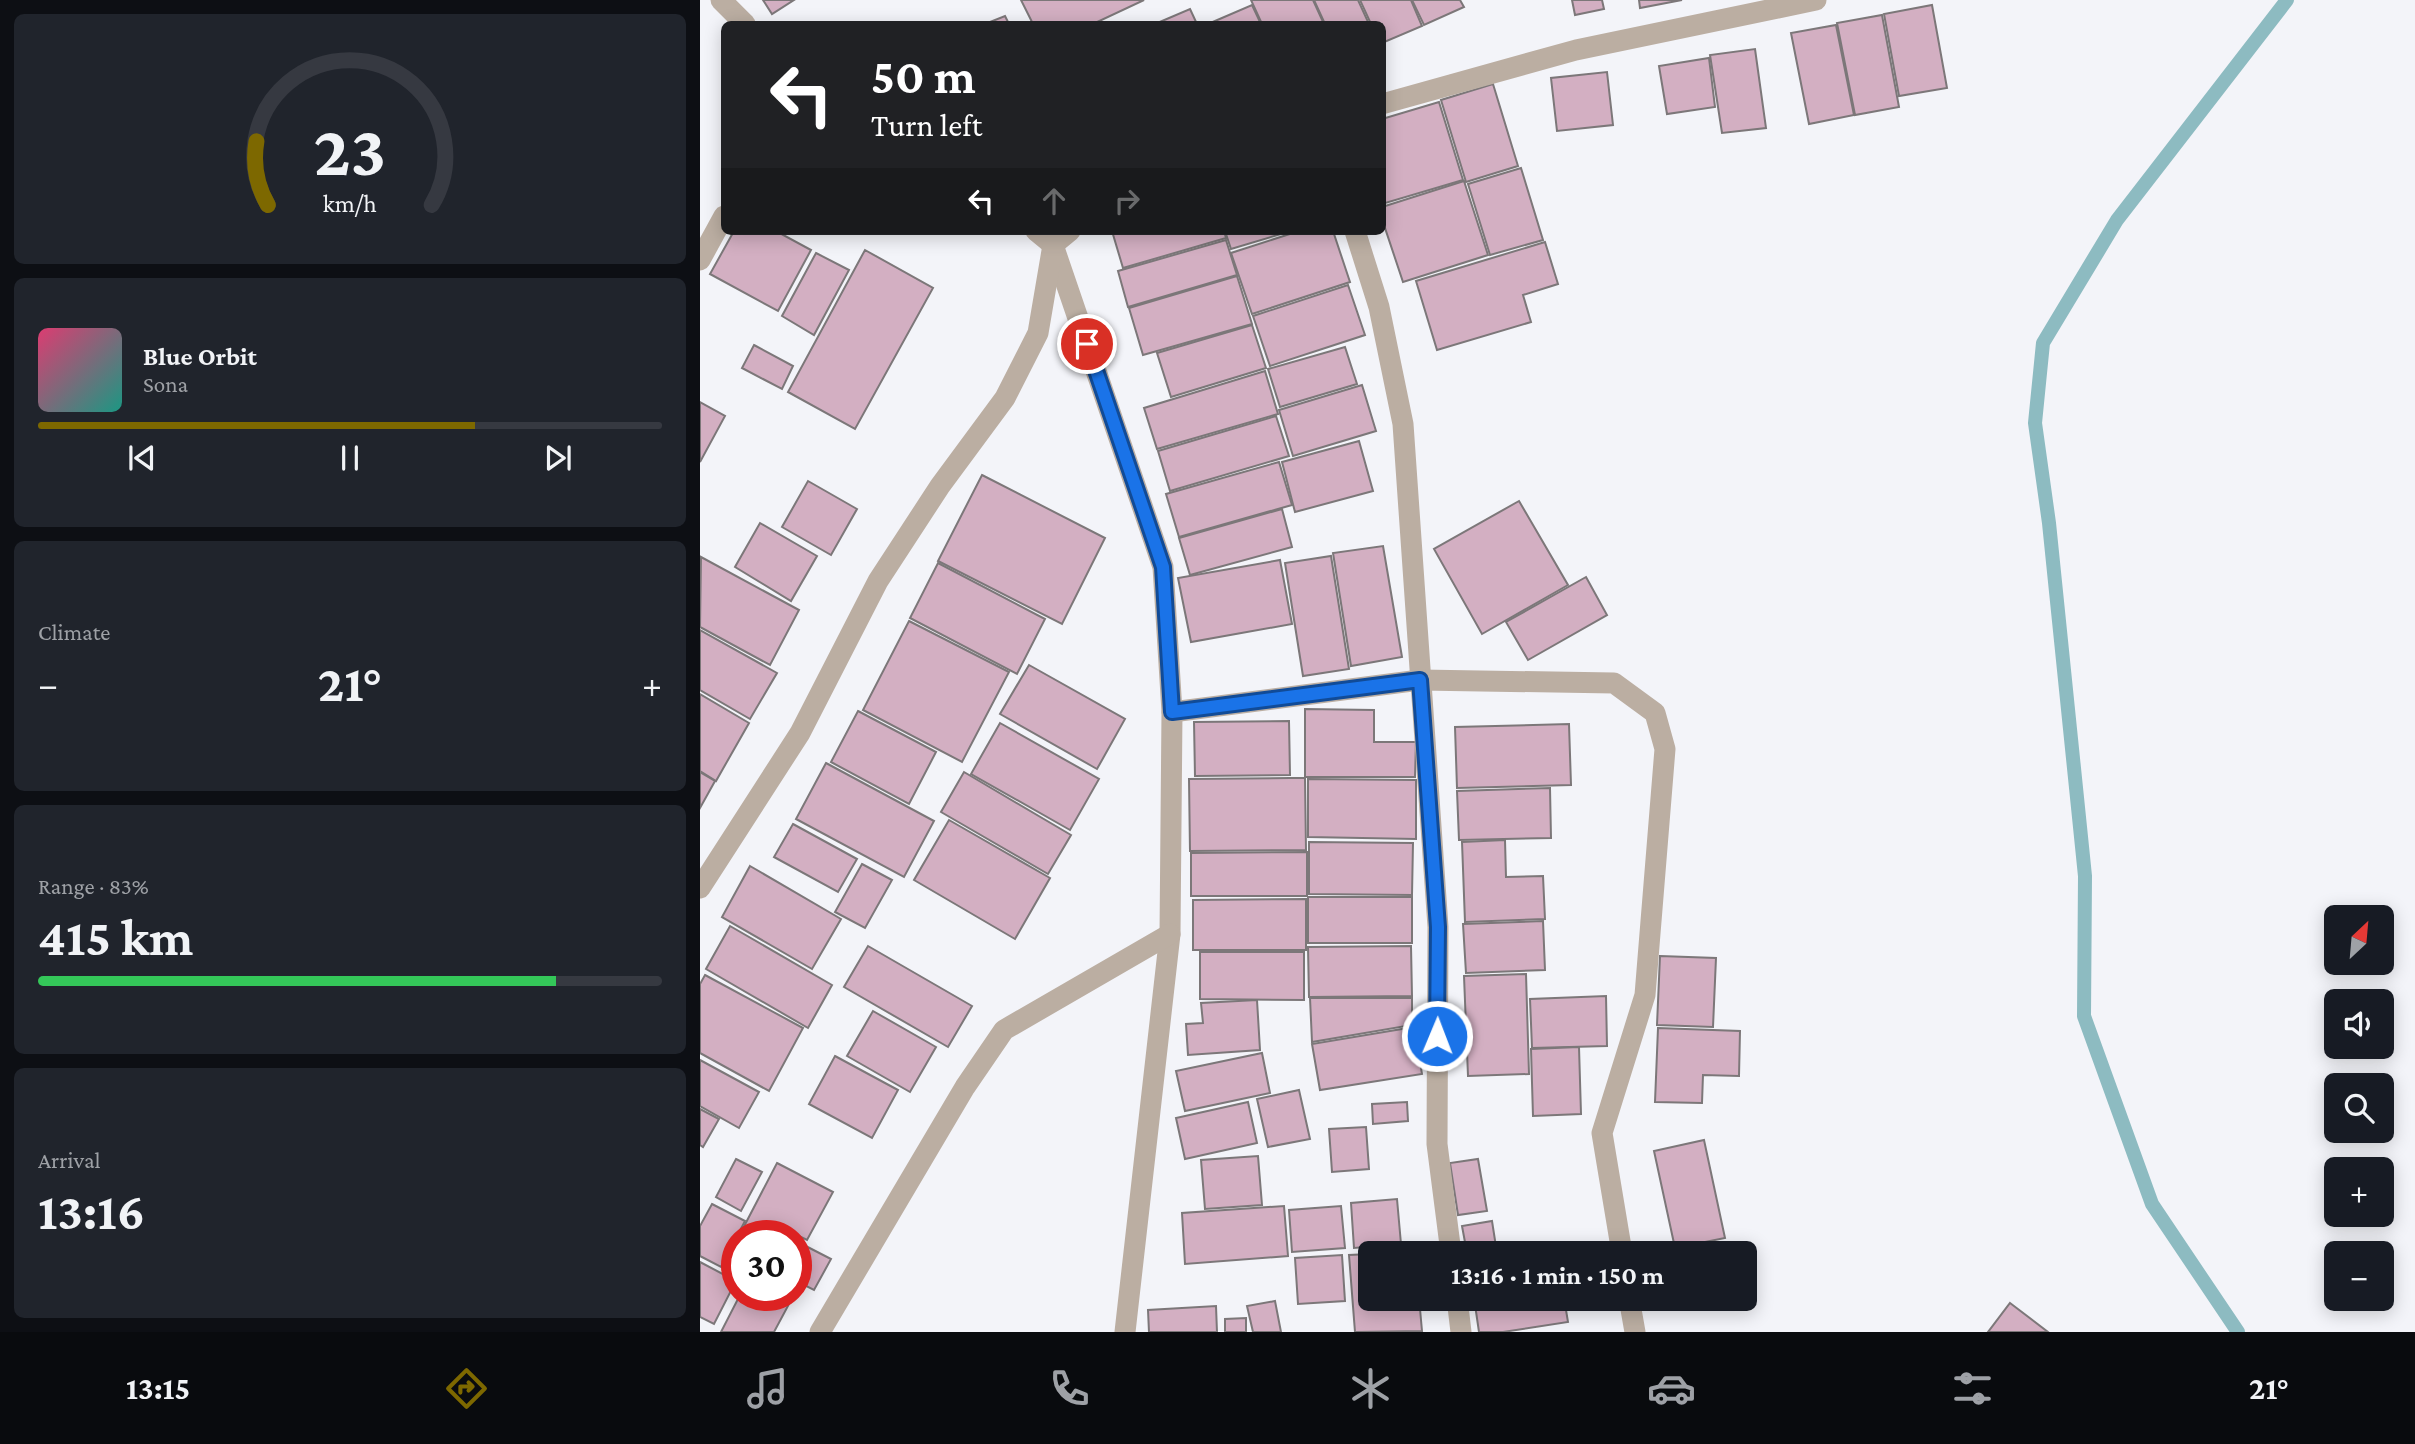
<!DOCTYPE html>
<html lang="en">
<head>
<meta charset="utf-8">
<style>
  :root { --surface:#171b24; --page:#20242c; --text:#f1f3f6; --muted:#9ea1a6; --line:#363941; --accent:#7d6800 }
  body { margin:0; font-family:"Crimson Pro",serif; background:var(--page); color:var(--text); height:100vh; display:flex; flex-direction:column; font-size:26px; white-space:nowrap }
  * { box-sizing:border-box; margin:0 }
  p { font-size:23px; color:var(--muted) }
  .icon { flex:none; width:38px; height:38px; fill:none; stroke:currentColor; stroke-width:2; stroke-linecap:round; stroke-linejoin:round }
  .map { position:relative; flex:1; overflow:hidden }
  .panel { display:flex; flex-direction:column; gap:14px; padding:14px; background:#0d0f14; width:700px }
  .panel>* { flex:none }
  .top-card { position:absolute; left:21px; top:21px; width:665px; height:214px; border-radius:10px; box-shadow:0 4px 18px #0003; background:#202124; color:#fff; overflow:hidden }
  .needle { width:46px; rotate:26deg }
  .controls { position:absolute; left:1624px; top:905px; display:grid; gap:14px }
  .controls a { display:grid; place-items:center; width:70px; height:70px; border-radius:10px; background:var(--surface); box-shadow:0 4px 18px #0003; font-size:35px }
  .speed { position:absolute; left:21px; top:1220px; display:flex; gap:14px; font-size:35px; font-weight:700; text-align:center }
  .speed>* { display:grid; place-content:center; width:91px; height:91px; border-radius:50%; background:var(--surface); box-shadow:0 4px 18px #0003; line-height:1 }
  .speed .limit { border:10px solid #d22; background:#fff; color:#111 }
  .pin { position:absolute; display:grid; place-items:center; width:60px; height:60px; color:#fff; margin:-30px; border:4px solid #fff; border-radius:50%; box-shadow:0 2px 7px #0007 }
  .me { position:absolute; width:77px; margin:-38px; rotate:1deg; stroke-linejoin:round; filter:drop-shadow(0 0 5px #0008) }
  .turn { display:flex; align-items:center; gap:24px; height:147px; padding:0 35px; font-size:32px }
  .turn .icon { width:91px; height:91px; stroke-width:2.5 }
  .turn b { display:block; font-size:49px; line-height:60px }
  .lanes { display:flex; align-items:center; height:66px; padding:0 35px; background:#0003; justify-content:center; gap:35px; direction:ltr }
  .lanes .off { opacity:.35 }
  .big { font-size:52px; font-weight:700; line-height:1.1 }
  .panel .widget { flex:1; display:flex; flex-direction:column; justify-content:center; gap:10px; min-width:0; padding:0 24px; border-radius:10px; background:var(--page) }
  .panel .dial { align-items:center; gap:0 }
  .dial svg { height:182px; overflow:visible; fill:none; stroke:var(--line); stroke-width:7; stroke-linecap:round; text-anchor:middle }
  .dial text { fill:var(--text); stroke:none }
  .song { display:flex; align-items:center; gap:21px }
  .cover { width:84px; height:84px; border-radius:10px; background:linear-gradient(135deg,hsl(340 70% 55%),hsl(170 70% 35%)) }
  .played { height:7px; border-radius:4px; background:linear-gradient(90deg,var(--accent) 70%,var(--line) 70%) }
  .keys { display:flex; justify-content:space-around; direction:ltr }
  .heat { display:flex; justify-content:space-between; align-items:center; font-size:38px; direction:ltr }
  .charge { height:10px; border-radius:5px; background:linear-gradient(90deg,#34c759 83%,var(--line) 0) }
  .trip { position:absolute; left:658px; top:1241px; width:399px; height:70px; border-radius:10px; background:var(--surface); box-shadow:0 4px 18px #0003; font-weight:700; line-height:70px; text-align:center }
  .tabs { display:flex; height:112px; justify-content:space-around; align-items:center; background:#090b0e; color:var(--muted) }
  .tabs .icon { width:49px; height:49px }
  .tabs .selected { color:var(--accent) }
  .tabs b { font-size:32px; color:var(--text) }
  main { display:flex; flex:1; min-height:0 }
  .map>svg:first-child { display:block }
  .lines { fill:none; stroke-linecap:round; stroke-linejoin:round }
  .stream { stroke:#8dbbc1; stroke-width:14 }
  .building { fill:#d3afc2; stroke:#7c7779; stroke-width:2 }
  .minor { stroke:#bbaea2; stroke-width:21 }
  .route-casing { stroke:#114b97; stroke-width:18 }
  .route { stroke:#1a73e8; stroke-width:12 }
</style>
</head>
<body>
<main>
<section class="panel">
<div class="widget dial"><svg viewBox="0 0 100 80">
<path d="M14 69A42 42 0 1 1 86 69"/>
<path d="M14 69A42 42 0 0 1 9 41" stroke="#7d6800"/>
<text x="50" y="56" font-size="32" font-weight="700">23</text>
<text x="50" y="72" font-size="11">km/h</text>
</svg></div>
<div class="widget">
<div class="song"><i class="cover"></i><div><b>Blue Orbit</b><p>Sona</p></div></div>
<div class="played"></div>
<div class="keys"><svg class="icon" aria-label="previous" viewBox="0 0 24 24"><path d="M18 5L8 12l10 7zM5 5v14"/></svg><svg class="icon" aria-label="pause" viewBox="0 0 24 24"><path d="M8 5v14M16 5v14"/></svg><svg class="icon" aria-label="next" viewBox="0 0 24 24"><path d="M6 5l10 7-10 7zM19 5v14"/></svg></div>
</div>
<div class="widget"><p>Climate</p>
<div class="heat"><a>−</a><b class="big">21°</b><a>+</a></div>
</div>
<div class="widget"><p>Range · 83%</p><b class="big">415 km</b><div class="charge"></div></div>
<div class="widget"><p>Arrival</p><b class="big">13:16</b></div>
</section>
<div class="map">
<svg width="1715" height="1332" viewBox="0 0 1715 1332">
  <rect width="100%" height="100%" fill="#f3f4f9"/>
  <g class="lines">
    <polyline class="stream" points="1538,1332 1452,1204 1384,1016 1385,876 1349,523 1335,423 1343,343 1417,220 1587,0"/>
  </g>
  <g class="building">
    <polygon points="63,0 94,0 72,14"/>
    <polygon points="321,0 444,0 393,24 333,24"/>
    <polygon points="551,0 613,0 624,24 562,24"/>
    <polygon points="614,0 658,0 669,24 625,24"/>
    <polygon points="660,0 711,0 722,26 682,43 682,24 671,24"/>
    <polygon points="712,0 760,0 764,7 724,25"/>
    <polygon points="872,0 902,0 904,9 875,15"/>
    <polygon points="939,0 982,0 940,8"/>
    <polygon points="552,5 561,24 508,24"/>
    <polygon points="1232,5 1247,88 1199,96 1184,14"/>
    <polygon points="490,9 497,24 455,24"/>
    <polygon points="1182,15 1199,107 1155,115 1137,23"/>
    <polygon points="305,16 309,24 285,24"/>
    <polygon points="1136,25 1154,115 1109,124 1091,33"/>
    <polygon points="1055,49 1066,128 1022,133 1010,55"/>
    <polygon points="1009,58 1015,107 967,114 959,66"/>
    <polygon points="907,72 913,125 857,131 851,78"/>
    <polygon points="793,84 818,166 766,182 741,100"/>
    <polygon points="739,102 763,180 682,204 682,119"/>
    <polygon points="821,168 843,240 790,255 768,184"/>
    <polygon points="764,181 788,255 703,282 682,219 682,207"/>
    <polygon points="34,231 76,231 111,250 78,311 10,274"/>
    <polygon points="412,231 524,231 526,238 423,268"/>
    <polygon points="525,231 591,231 531,249"/>
    <polygon points="599,231 633,231 650,282 552,314 531,253"/>
    <polygon points="526,240 537,275 428,307 418,271"/>
    <polygon points="845,242 858,284 823,295 831,322 737,350 716,281"/>
    <polygon points="165,250 233,288 155,429 88,392"/>
    <polygon points="116,253 149,270 114,335 82,316"/>
    <polygon points="537,276 552,324 443,355 429,308"/>
    <polygon points="648,285 665,335 570,366 553,316"/>
    <polygon points="552,325 566,368 471,397 457,353"/>
    <polygon points="54,345 93,366 82,389 42,368"/>
    <polygon points="645,347 657,384 580,407 568,369"/>
    <polygon points="565,371 578,414 457,449 444,408"/>
    <polygon points="662,385 676,431 593,456 579,410"/>
    <polygon points="0,402 25,416 0,462"/>
    <polygon points="576,416 589,456 470,491 458,451"/>
    <polygon points="659,441 673,491 595,512 582,462"/>
    <polygon points="579,462 592,505 479,537 466,494"/>
    <polygon points="282,475 405,538 362,624 238,561"/>
    <polygon points="108,481 157,509 131,555 82,527"/>
    <polygon points="819,501 868,585 782,634 734,549"/>
    <polygon points="582,509 592,547 490,575 479,538"/>
    <polygon points="60,523 117,556 91,601 35,567"/>
    <polygon points="683,546 702,657 651,666 633,553"/>
    <polygon points="631,556 649,669 603,676 585,563"/>
    <polygon points="1,557 99,610 70,665 0,627"/>
    <polygon points="580,560 592,624 491,642 478,578"/>
    <polygon points="238,563 345,619 317,674 210,618"/>
    <polygon points="886,577 907,615 828,660 806,622"/>
    <polygon points="209,621 309,672 262,762 163,710"/>
    <polygon points="0,630 77,673 50,719 0,690"/>
    <polygon points="329,665 425,719 397,769 300,714"/>
    <polygon points="0,694 49,723 16,781 0,771"/>
    <polygon points="605,709 674,710 674,742 716,742 715,777 605,777"/>
    <polygon points="158,711 236,752 209,804 131,762"/>
    <polygon points="589,721 590,775 495,776 494,722"/>
    <polygon points="300,723 399,779 370,830 271,774"/>
    <polygon points="869,724 871,785 757,788 755,727"/>
    <polygon points="126,763 234,821 204,877 96,819"/>
    <polygon points="0,772 15,781 0,808"/>
    <polygon points="264,772 371,835 348,874 241,812"/>
    <polygon points="590,778 605,778 606,850 490,851 489,779"/>
    <polygon points="608,779 716,780 716,839 608,837"/>
    <polygon points="850,788 851,838 759,840 757,791"/>
    <polygon points="249,820 350,878 315,939 214,880"/>
    <polygon points="93,824 157,859 138,892 74,857"/>
    <polygon points="805,840 806,877 843,876 845,919 765,922 762,842"/>
    <polygon points="609,842 713,843 712,895 609,894"/>
    <polygon points="607,852 607,896 491,896 491,853"/>
    <polygon points="162,864 192,880 165,928 135,912"/>
    <polygon points="50,866 141,919 112,969 22,917"/>
    <rect x="608" y="897" width="104" height="46"/>
    <polygon points="606,899 606,950 493,950 493,900"/>
    <polygon points="843,921 845,970 766,973 763,924"/>
    <polygon points="30,926 132,985 108,1028 6,969"/>
    <polygon points="168,946 272,1006 248,1047 144,987"/>
    <polygon points="711,946 712,996 609,997 608,947"/>
    <polygon points="500,952 604,952 604,1000 500,999"/>
    <polygon points="960,956 1016,958 1013,1027 957,1025"/>
    <polygon points="826,974 829,1074 768,1076 764,976"/>
    <polygon points="5,975 103,1028 69,1091 0,1053 0,984"/>
    <polygon points="906,996 907,1046 832,1048 830,999"/>
    <polygon points="610,998 712,998 712,1025 612,1042"/>
    <polygon points="557,1000 560,1050 488,1055 486,1024 503,1023 501,1003"/>
    <polygon points="173,1011 236,1047 210,1092 147,1056"/>
    <polygon points="714,1027 722,1074 620,1090 612,1044"/>
    <polygon points="958,1028 1040,1031 1039,1076 1003,1075 1002,1103 955,1102"/>
    <polygon points="879,1047 881,1114 833,1116 831,1049"/>
    <polygon points="562,1053 570,1093 485,1111 476,1071"/>
    <polygon points="135,1056 198,1090 172,1138 109,1104"/>
    <polygon points="0,1060 59,1092 39,1128 0,1106"/>
    <polygon points="599,1090 610,1139 568,1147 557,1099"/>
    <polygon points="548,1102 557,1143 485,1159 476,1118"/>
    <polygon points="707,1102 708,1121 673,1124 672,1104"/>
    <polygon points="0,1109 19,1119 3,1147 0,1145"/>
    <polygon points="666,1127 669,1169 632,1172 629,1129"/>
    <polygon points="1004,1140 1025,1238 975,1248 954,1151"/>
    <polygon points="558,1156 562,1205 505,1209 501,1160"/>
    <polygon points="36,1159 62,1172 41,1211 16,1197"/>
    <polygon points="778,1159 787,1211 758,1215 750,1163"/>
    <polygon points="77,1163 133,1192 107,1240 89,1231 86,1236 39,1236"/>
    <polygon points="697,1199 701,1244 654,1248 651,1203"/>
    <polygon points="12,1204 45,1221 21,1267 0,1256 0,1226"/>
    <polygon points="584,1206 588,1256 485,1264 482,1213"/>
    <polygon points="641,1206 645,1248 592,1252 589,1210"/>
    <polygon points="792,1221 797,1253 767,1253 762,1226"/>
    <polygon points="96,1241 131,1259 114,1290 96,1281"/>
    <polygon points="670,1254 670,1298 719,1298 722,1331 655,1332 649,1255"/>
    <polygon points="642,1255 645,1301 598,1304 595,1258"/>
    <polygon points="0,1262 36,1281 14,1324 0,1317"/>
    <polygon points="40,1295 72,1295 89,1304 74,1332 21,1332"/>
    <polygon points="774,1298 864,1298 868,1322 803,1332 779,1332"/>
    <polygon points="575,1301 581,1332 553,1332 547,1306"/>
    <polygon points="1310,1303 1348,1332 1288,1332"/>
    <polygon points="516,1306 517,1332 449,1332 448,1310"/>
    <polygon points="546,1318 546,1332 525,1332 525,1319"/>
  </g>
  <g class="lines">
    <g class="minor">
      <polyline points="21,0 45,24"/>
      <polyline points="682,104 876,50 1116,0"/>
      <polyline points="336,231 353,245 463,567 472,712 470,934 425,1332"/>
      <polyline points="655,231 679,307 703,424 738,927 737,1144 751,1253"/>
      <polyline points="0,260 24,216"/>
      <polyline points="472,712 720,680 914,683 955,713 965,749 945,995 902,1133 922,1253"/>
      <polyline points="0,888 100,733 178,581 240,486 305,398 338,333 353,245 370,231"/>
      <polyline points="757,1298 761,1332"/>
      <polyline points="929,1298 935,1332"/>
      <polyline points="120,1332 265,1087 304,1030 470,934"/>
    </g>
  </g>
  <g class="lines">
    <defs>
      <polyline id="route" points="387,344 463,567 472,712 720,680 738,927 737,1036"/>
    </defs>
    <use href="#route" class="route-casing"/>
    <use href="#route" class="route"/>
  </g>
</svg>
<div class="controls">
<a><svg class="needle" viewBox="-14 -14 28 28"><path d="M0-13l5 13h-10z" fill="#e53935"/><path d="M0 13l5-13h-10z" fill="#9ea1a6"/></svg></a>
<a><svg class="icon" aria-label="sound" viewBox="0 0 24 24"><path d="M4 9h4l5-4v14l-5-4H4zM17 9q2 3 0 6"/></svg></a>
<a><svg class="icon" aria-label="search" viewBox="0 0 24 24"><circle cx="10" cy="10" r="6"/><path d="M15 15l6 6"/></svg></a>
<a>+</a>
<a>−</a>
</div>
<div class="speed"><div class="limit">30</div></div>
<div class="pin" style="left:387px;top:344px;background:#d93025"><svg class="icon" aria-label="arrive" viewBox="0 0 24 24"><path d="M6 21V4h12l-3 4 3 4H6"/></svg></div>
<svg class="me" style="left:737px;top:1036px" viewBox="-20 -20 40 40"><circle r="17" fill="#1a73e8" stroke="#fff" stroke-width="3"/><path d="M0-11L8 9 0 5-8 9z" fill="#fff"/></svg>
<div class="trip">13:16 · 1 min · 150 m</div>
<div class="top-card">
<div class="turn"><svg class="icon" aria-label="left" viewBox="0 0 24 24"><path d="M17 20v-9H6M10 6l-5 5 5 5"/></svg><div><b>50 m</b>Turn left</div></div>
<div class="lanes"><svg class="icon" aria-label="left" viewBox="0 0 24 24"><path d="M17 20v-9H6M10 6l-5 5 5 5"/></svg><svg class="icon off" aria-label="ahead" viewBox="0 0 24 24"><path d="M12 20V5M6 11l6-6 6 6"/></svg><svg class="icon off" aria-label="right" viewBox="0 0 24 24"><path d="M7 20v-9h11M14 6l5 5-5 5"/></svg></div>
</div>
</div>
</main>
<nav class="tabs">
<b>13:15</b>
<svg class="icon selected" aria-label="directions" viewBox="0 0 24 24"><path d="M12 3l9 9-9 9-9-9zM9 14v-3h6M13 9l2 2-2 2"/></svg>
<svg class="icon" aria-label="music" viewBox="0 0 24 24"><path d="M9 18V5l10-2v13"/><circle cx="6" cy="18" r="3"/><circle cx="16" cy="16" r="3"/></svg>
<svg class="icon" aria-label="phone" viewBox="0 0 24 24"><path d="M5 4h4l2 5-3 2q2 4 5 5l2-3 5 2v4C11 20 4 13 5 4z"/></svg>
<svg class="icon" aria-label="climate" viewBox="0 0 24 24"><path d="M12 3v18M4 7l16 10M4 17L20 7"/></svg>
<svg class="icon" aria-label="car" viewBox="0 0 24 24"><path d="M5 17H2v-5l4-1 3-4h7l3 4 3 1v5h-3M9 17h6M6 11h13"/><circle cx="7" cy="17" r="2"/><circle cx="17" cy="17" r="2"/></svg>
<svg class="icon" aria-label="filters" viewBox="0 0 24 24"><path d="M4 7h16M4 17h16"/><circle cx="9" cy="7" r="2"/><circle cx="15" cy="17" r="2"/></svg>
<b>21°</b>
</nav>
</body>
</html>
